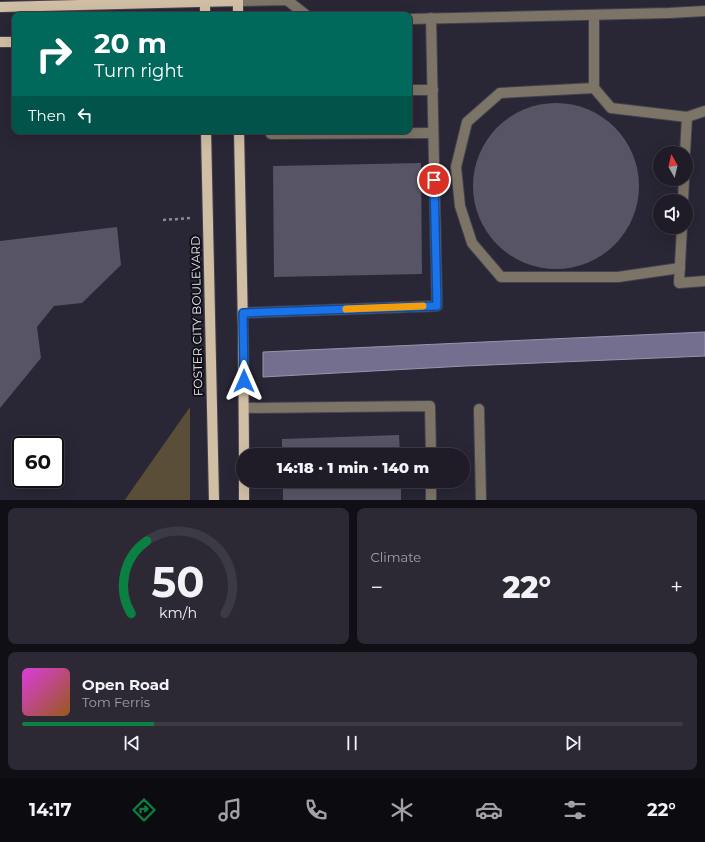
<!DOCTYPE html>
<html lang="en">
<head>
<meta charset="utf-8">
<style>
  :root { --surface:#1f1c28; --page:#2c2934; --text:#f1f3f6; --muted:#a1a1a8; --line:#3c3a45; --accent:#0b8043 }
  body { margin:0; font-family:Montserrat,sans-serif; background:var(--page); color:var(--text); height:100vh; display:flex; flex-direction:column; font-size:15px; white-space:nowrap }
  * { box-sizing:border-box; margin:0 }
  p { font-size:13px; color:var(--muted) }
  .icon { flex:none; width:22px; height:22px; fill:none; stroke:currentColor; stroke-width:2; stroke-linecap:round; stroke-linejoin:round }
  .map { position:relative; height:500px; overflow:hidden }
  .details { display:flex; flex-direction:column; gap:8px; padding:8px; background:#110f16; flex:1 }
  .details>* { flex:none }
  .guide { position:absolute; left:12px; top:12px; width:400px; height:122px; border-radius:8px; box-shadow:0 4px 16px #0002,0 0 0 1px var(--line); background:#00695c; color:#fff; overflow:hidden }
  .needle { width:26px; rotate:352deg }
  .controls { position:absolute; left:653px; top:146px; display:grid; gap:8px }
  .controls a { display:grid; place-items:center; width:40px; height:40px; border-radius:50%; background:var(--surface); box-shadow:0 4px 16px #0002,0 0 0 1px var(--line); font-size:20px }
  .speed { position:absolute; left:12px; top:436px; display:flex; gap:8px; font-size:20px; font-weight:700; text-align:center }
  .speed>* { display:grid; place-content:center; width:52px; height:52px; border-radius:50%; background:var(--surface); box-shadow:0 4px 16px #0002,0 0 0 1px var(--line); line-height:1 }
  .speed .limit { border:2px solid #111; border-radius:6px; background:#fff; color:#111 }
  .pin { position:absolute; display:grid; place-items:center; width:34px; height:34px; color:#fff; margin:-17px; border:2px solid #fff; border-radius:50%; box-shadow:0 1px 4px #0007 }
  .me { position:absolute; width:44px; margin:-22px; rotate:0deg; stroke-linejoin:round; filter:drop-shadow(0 0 3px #0008) }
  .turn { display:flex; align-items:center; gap:14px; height:84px; padding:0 16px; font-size:18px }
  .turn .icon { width:52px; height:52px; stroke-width:2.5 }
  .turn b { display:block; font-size:28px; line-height:34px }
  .then { display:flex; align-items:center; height:38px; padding:0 16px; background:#0003; gap:8px; font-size:15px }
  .big { font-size:30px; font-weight:800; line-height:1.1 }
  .details .widget { flex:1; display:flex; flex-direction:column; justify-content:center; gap:6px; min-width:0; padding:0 14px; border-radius:8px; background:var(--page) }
  .details .dial { align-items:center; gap:0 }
  .dial svg { height:104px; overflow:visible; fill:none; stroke:var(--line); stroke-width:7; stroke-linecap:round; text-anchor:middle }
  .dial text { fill:var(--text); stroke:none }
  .song { display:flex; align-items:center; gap:12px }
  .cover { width:48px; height:48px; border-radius:6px; background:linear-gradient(135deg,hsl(300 70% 55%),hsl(30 70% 35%)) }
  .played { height:4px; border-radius:2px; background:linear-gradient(90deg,var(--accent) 20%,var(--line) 20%) }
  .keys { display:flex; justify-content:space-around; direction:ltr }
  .heat { display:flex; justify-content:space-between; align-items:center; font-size:22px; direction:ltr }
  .details .tiles { flex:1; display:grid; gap:8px; grid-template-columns:1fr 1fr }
  .widget:last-child { grid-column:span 2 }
  .trip { position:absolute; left:236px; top:448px; width:234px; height:40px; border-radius:20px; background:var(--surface); box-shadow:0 4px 16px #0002,0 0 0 1px var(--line); font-weight:800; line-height:40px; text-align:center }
  .menu { display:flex; height:64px; justify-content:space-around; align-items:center; background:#0c0b10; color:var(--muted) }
  .menu .icon { width:28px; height:28px }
  .menu .on { color:var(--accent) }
  .menu b { font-size:18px; color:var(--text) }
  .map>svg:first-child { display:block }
  .green { fill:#5b4e39 }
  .water { fill:#746f8f; stroke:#9894ad }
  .building { fill:#575465 }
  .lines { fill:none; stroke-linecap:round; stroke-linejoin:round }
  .minor-casing { stroke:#444150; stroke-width:12 }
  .major-casing { stroke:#444150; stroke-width:12 }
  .path { stroke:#8d8b97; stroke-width:2.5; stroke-dasharray:3 3; stroke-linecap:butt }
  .minor { stroke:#7c7466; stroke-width:10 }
  .major { stroke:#d0bfa4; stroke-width:10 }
  .route-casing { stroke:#114b97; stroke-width:10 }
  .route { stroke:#1a73e8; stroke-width:7 }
  .slow { stroke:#f59e0b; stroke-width:7 }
  .labels { text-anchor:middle; stroke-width:4; stroke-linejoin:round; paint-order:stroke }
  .street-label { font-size:12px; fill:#ebe9f3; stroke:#111017 }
</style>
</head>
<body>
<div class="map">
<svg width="705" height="500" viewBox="0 0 705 500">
  <rect width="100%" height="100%" fill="#292635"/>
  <polygon class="green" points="190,407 190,500 125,500 131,491"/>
  <polygon class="water" points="705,332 705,356 465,366 263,377 263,352"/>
  <g class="building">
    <circle cx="556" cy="186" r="83"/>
    <polygon points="421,163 422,274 274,277 273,166"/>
    <polygon points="117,227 121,265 82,303 54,306 37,327 41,358 0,408 0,241"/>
    <polygon points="399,435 400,455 282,455 282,439"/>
    <rect x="283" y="481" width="118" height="19"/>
  </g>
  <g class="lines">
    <defs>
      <g id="minor">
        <polyline points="238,1 287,0 306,15"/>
        <polyline points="594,15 594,88 611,108 687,117"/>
        <polyline points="409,19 669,13 705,11"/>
        <polyline points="594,88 500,93 467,122 456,167 460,206 472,243 501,277 618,277 680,268"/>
        <polyline points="409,90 433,90"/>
        <polyline points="271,131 271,134 433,133"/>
        <polyline points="685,153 687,117 705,111"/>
        <polyline points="683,201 684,179"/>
        <polyline points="682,227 679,283 705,281"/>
        <polyline points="243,313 437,306 431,18"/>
        <polyline points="244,408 430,406 431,455"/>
        <polyline points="479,409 481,500"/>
        <polyline points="431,481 431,500"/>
      </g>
      <g id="major">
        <polyline points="0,7 238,1 238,15"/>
        <polyline points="205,15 205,2"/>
        <polyline points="0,42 15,42"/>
        <polyline points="206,131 214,500"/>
        <polyline points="239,131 243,328 244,455"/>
        <polyline points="244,481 244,500"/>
      </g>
    </defs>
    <use href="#minor" class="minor-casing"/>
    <use href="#major" class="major-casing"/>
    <polyline class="path" points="163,220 191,218"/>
    <use href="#minor" class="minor"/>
    <use href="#major" class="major"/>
  </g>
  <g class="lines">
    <defs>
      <polyline id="route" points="244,381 243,313 437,306 434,180"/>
    </defs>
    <use href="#route" class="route-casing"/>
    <use href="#route" class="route"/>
    <polyline class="slow" points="346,309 423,306"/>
  </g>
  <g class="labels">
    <g class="street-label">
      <text transform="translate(197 316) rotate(-91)" y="4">FOSTER CITY BOULEVARD</text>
    </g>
  </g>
</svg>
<div class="controls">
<a><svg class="needle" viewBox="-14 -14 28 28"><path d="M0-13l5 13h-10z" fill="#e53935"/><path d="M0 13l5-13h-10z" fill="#a1a1a8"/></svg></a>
<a><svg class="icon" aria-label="sound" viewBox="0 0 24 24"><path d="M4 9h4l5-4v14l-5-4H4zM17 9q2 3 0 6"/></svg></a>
</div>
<div class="speed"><div class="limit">60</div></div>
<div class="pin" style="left:434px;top:180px;background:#d93025"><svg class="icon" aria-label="arrive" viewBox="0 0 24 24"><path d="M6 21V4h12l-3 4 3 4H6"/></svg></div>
<svg class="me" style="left:244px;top:381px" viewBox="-20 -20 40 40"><path d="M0-17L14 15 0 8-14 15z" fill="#1a73e8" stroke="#fff" stroke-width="4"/></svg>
<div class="trip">14:18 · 1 min · 140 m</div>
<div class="guide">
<div class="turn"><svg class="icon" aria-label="right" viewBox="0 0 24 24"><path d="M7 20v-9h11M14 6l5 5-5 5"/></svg><div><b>20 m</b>Turn right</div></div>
<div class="then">Then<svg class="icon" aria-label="left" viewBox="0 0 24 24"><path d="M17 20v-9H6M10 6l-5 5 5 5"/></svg></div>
</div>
</div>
<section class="details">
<div class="tiles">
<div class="widget dial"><svg viewBox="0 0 100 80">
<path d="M14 69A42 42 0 1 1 86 69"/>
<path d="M14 69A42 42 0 0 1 26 13" stroke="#0b8043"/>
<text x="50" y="56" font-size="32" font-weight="700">50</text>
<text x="50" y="72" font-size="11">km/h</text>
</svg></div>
<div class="widget"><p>Climate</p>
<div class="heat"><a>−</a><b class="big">22°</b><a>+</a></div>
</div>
<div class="widget">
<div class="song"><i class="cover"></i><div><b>Open Road</b><p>Tom Ferris</p></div></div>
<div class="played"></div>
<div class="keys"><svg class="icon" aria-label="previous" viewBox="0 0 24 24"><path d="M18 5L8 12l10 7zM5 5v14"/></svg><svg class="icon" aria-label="pause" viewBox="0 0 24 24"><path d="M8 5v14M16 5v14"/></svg><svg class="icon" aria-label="next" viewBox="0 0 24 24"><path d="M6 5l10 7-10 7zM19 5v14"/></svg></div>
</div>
</div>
</section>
<nav class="menu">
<b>14:17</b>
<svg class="icon on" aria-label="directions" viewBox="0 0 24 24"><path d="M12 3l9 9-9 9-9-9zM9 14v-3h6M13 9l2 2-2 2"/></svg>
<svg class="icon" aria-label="music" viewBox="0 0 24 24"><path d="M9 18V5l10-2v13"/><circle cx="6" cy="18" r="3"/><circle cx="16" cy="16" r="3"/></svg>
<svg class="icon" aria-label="phone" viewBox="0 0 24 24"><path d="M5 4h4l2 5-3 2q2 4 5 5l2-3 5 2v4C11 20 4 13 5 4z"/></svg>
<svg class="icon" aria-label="climate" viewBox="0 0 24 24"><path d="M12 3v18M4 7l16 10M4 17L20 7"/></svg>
<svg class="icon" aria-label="car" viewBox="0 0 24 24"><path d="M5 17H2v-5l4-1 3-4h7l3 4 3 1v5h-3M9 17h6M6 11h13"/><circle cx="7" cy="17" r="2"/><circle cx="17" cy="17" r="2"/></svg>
<svg class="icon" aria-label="filters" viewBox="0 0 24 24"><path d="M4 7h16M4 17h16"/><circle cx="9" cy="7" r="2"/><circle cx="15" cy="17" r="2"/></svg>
<b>22°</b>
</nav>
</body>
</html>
